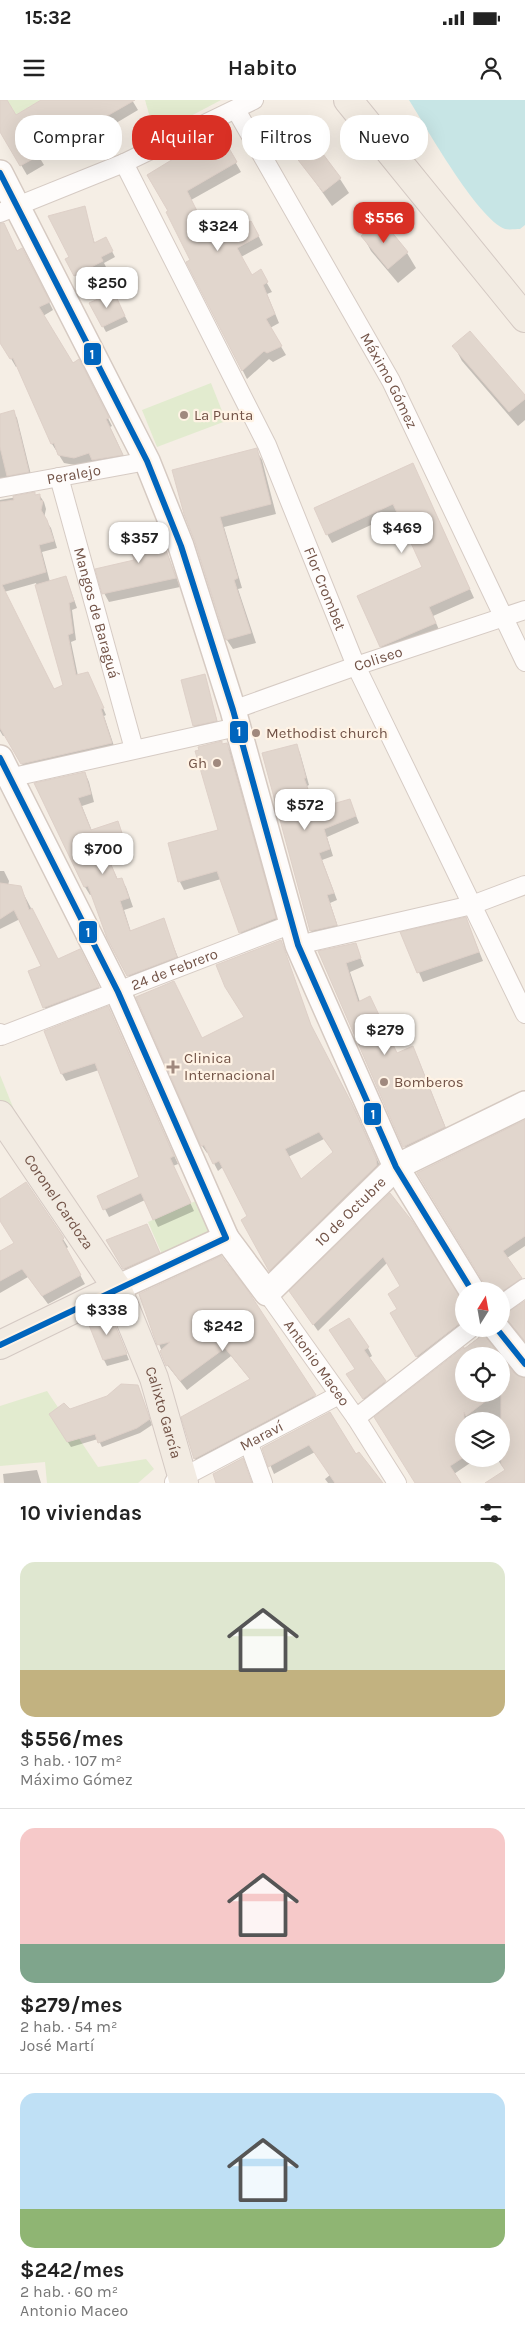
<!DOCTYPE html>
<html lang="es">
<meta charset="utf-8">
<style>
body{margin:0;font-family:Karla,sans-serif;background:#f6f6f6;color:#222;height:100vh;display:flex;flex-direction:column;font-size:19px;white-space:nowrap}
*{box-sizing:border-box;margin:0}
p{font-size:16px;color:#767676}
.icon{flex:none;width:28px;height:28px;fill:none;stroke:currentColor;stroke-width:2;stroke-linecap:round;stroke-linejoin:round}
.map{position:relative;height:1383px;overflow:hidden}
.panel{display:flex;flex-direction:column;background:#fff;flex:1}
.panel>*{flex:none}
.hud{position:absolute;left:15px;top:15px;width:495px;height:45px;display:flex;gap:10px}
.needle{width:32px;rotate:11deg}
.controls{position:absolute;left:455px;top:1182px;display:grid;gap:10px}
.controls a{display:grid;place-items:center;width:55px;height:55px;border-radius:50%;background:#fff;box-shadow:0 5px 20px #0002;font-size:25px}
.price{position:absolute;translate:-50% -42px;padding:0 11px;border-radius:10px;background:#fff;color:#222;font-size:16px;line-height:32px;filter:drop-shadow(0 1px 2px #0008)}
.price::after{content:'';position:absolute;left:50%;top:30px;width:15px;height:11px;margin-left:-8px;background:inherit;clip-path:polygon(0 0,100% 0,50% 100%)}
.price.active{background:#d93025;color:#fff}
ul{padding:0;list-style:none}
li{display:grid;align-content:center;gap:10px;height:265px;padding:0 20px}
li+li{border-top:1px solid #e0e0e0}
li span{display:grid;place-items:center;height:155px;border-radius:15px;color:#555}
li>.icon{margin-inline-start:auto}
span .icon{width:90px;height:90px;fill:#fffc;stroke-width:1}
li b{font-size:21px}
h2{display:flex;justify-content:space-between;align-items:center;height:60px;padding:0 20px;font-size:21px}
.tag{padding:0 18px;border-radius:20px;background:#fff;box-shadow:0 5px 20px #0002;font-size:18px;line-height:45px}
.tag.active{background:#d93025;color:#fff}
.status{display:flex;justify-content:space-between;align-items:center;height:35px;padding:0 25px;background:#fff;direction:ltr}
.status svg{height:14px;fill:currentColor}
header{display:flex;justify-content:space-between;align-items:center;height:65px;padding:0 20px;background:#fff;font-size:22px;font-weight:600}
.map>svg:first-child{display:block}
.green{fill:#e2ebcf}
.water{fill:#c7e5e5}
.shadow{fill:#0003;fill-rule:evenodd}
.building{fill:#e1d6cd;stroke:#ded0c8;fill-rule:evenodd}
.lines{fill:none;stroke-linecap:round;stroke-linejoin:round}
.street-casing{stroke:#d6cbc4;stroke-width:20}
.secondary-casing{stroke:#d6cac2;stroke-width:28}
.primary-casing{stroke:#d4c9c3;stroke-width:30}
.street{stroke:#fefcfb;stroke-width:18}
.secondary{stroke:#fefcfb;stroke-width:25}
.primary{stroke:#f2ebe2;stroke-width:28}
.bus-1-casing{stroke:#fff3e5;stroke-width:10}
.bus-1{stroke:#0065bd;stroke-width:6}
.poi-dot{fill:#a0897e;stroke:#fff3e5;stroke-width:2}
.labels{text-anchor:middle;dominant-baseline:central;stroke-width:4.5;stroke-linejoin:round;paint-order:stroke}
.street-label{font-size:15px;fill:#725347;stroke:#fff3e5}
.poi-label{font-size:15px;fill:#725347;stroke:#fff3e5;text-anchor:start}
.line-badge{stroke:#fff3e5;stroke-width:2}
.badge-label{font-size:14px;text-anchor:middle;font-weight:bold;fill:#fff}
</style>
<div class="status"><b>15:32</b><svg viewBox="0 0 49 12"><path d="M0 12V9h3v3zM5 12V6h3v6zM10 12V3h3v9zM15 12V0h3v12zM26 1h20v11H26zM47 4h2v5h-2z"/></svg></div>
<header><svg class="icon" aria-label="menu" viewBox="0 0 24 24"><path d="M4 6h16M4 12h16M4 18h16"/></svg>Habito<svg class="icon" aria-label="person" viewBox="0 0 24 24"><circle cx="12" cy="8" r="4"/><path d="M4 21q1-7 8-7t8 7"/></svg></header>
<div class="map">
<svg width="525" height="1383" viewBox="0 0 525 1383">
<rect width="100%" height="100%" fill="#f5eee5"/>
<g class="green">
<path d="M 7,0 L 41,0 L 16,15 Z"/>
<path d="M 145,0 L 221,0 L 155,35 Z"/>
<path d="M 211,283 L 226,321 L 157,347 L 142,310 Z"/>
<path d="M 0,975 L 25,1037 L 0,1000 Z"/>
<path d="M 198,1100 L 212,1131 L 164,1159 L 148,1122 Z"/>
<path d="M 47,1291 L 98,1367 L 146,1359 L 154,1369 L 138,1383 L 47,1383 L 45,1362 L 0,1366 L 0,1306 Z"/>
</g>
<path class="water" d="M 409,0 L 525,0 L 525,125 L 520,129 C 516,129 509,130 505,129 C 477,118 426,27 409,0 Z"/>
<g class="shadow">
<path d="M 0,0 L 6,0 L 15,16 L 43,0 L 132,0 L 138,10 L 106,29 L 104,25 L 41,60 L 44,65 L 27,75 L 0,29 Z"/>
<path d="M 218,32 L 241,72 L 191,100 L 205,128 L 229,134 L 256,131 L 263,145 L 241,157 L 251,176 L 260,171 L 272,192 L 267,194 L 279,223 L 270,228 L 286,255 L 273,262 L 269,259 L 247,279 L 188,162 L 191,160 L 168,113 Z"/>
<path d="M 297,56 L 340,79 L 349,93 L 332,106 Z"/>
<path d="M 84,107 L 95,144 L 105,138 L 115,157 L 104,163 L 106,167 L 79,181 L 66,159 L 70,157 Z"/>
<path d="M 381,121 L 407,153 L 416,168 L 398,183 L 371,151 L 363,136 Z"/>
<path d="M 0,128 L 17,152 L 27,158 L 53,210 L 43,216 L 72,265 L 83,269 L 112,326 L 110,327 L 127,363 L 98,368 L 94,361 L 80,366 L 64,363 L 52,344 L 18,266 L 16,267 L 0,240 Z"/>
<path d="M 116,199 L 128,222 L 106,232 L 91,203 Z"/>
<path d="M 454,246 L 525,297 L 525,320 L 518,326 L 462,261 Z"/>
<path d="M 13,311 L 17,318 L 32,379 L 0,386 L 0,315 Z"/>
<path d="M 256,350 L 262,360 L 276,414 L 224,427 L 242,488 L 238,489 L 256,543 L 233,549 L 227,540 L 196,441 Z"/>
<path d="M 417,373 L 474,498 L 433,516 L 440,532 L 386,555 L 381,546 L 424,468 L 399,412 L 332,443 L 327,434 Z"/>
<path d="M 34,394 L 36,397 L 40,396 L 44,402 L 46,409 L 44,418 L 51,428 L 57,448 L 42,452 L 50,482 L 66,477 L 77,508 L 72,510 L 76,540 L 71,542 L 78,576 L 91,580 L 106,615 L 104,616 L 115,649 L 26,671 L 6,635 L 3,636 L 0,631 L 0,400 ZM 36,483 L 65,586 L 54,590 L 4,492 Z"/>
<path d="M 158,429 L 180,487 L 109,502 L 104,493 L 135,461 Z"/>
<path d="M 204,575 L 219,627 L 197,631 L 194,626 Z"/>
<path d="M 226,644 L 231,652 L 279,826 L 244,840 L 221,779 L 184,790 L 180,782 L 170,743 L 220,731 L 223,645 Z"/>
<path d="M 296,645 L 300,653 L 309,685 L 307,686 L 316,710 L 350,701 L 359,723 L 327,737 L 333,756 L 322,760 L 337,800 L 330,803 L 340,833 L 316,838 L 311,831 L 263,654 Z"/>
<path d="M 85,673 L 89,682 L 94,702 L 82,706 L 92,731 L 118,723 L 129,751 L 108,758 L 118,780 L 121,779 L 126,787 L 133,807 L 124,810 L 131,832 L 163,820 L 181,865 L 133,884 L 92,794 L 90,795 L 85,787 L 36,684 Z"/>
<path d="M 0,771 L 4,771 L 9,781 L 8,786 L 20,787 L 58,860 L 85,860 L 103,896 L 49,917 L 30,872 L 43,866 L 20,819 L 0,829 Z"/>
<path d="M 466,819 L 483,861 L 423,882 L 402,833 Z"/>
<path d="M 280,841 L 314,933 L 355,1010 L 380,1066 L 274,1177 L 243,1121 L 248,1116 L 223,1067 L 218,1071 L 208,1052 L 207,1053 L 202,1046 L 202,940 L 245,918 ZM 324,1039 L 334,1053 L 301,1081 L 288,1057 Z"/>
<path d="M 355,844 L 364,866 L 350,872 L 360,902 L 397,954 L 417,956 L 449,1036 L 409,1055 L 320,852 Z"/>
<path d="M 108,908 L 178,1064 L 173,1066 L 194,1111 L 158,1127 L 145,1100 L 109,1117 L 99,1097 L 140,1078 L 99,970 L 66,981 L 62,974 Z"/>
<path d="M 525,1021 L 525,1146 L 507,1158 L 525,1186 L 501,1203 L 501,1191 L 488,1191 L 486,1184 Z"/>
<path d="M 390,1095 L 464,1204 L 464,1229 L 421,1263 L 392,1213 L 399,1210 L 402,1187 L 387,1163 L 318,1231 L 295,1198 Z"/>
<path d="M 0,1101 L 63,1139 L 68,1147 L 66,1149 L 85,1184 L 48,1204 L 28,1177 L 0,1193 L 0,1152 L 15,1143 L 0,1120 Z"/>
<path d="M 147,1126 L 164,1162 L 129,1177 L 108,1141 Z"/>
<path d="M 245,1189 L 320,1305 L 200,1368 L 195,1359 L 183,1317 L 251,1280 L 231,1256 L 187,1290 L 167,1265 L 140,1194 Z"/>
<path d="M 525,1202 L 525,1242 L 504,1216 Z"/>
<path d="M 112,1217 L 129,1260 L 107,1266 L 104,1260 Z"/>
<path d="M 480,1232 L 499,1256 L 464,1256 L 464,1294 L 501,1294 L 525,1289 L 525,1383 L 487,1383 L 506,1371 L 497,1359 L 501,1359 L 501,1321 L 464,1321 L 464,1359 L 476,1359 L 454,1374 L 460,1383 L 418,1383 L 376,1318 L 478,1238 Z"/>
<path d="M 335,1239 L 368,1248 L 372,1256 L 369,1258 L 390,1290 L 369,1306 L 353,1283 L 356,1269 Z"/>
<path d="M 138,1286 L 152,1325 L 140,1333 L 102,1347 L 98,1339 L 71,1347 L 53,1319 Z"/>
<path d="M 330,1314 L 356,1355 L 382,1383 L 328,1383 L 325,1379 L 330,1375 L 315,1352 L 274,1374 L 263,1348 Z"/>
<path d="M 37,1370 L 41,1383 L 4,1383 L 3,1374 Z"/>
</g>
<g class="building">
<path d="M 0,0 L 7,0 L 16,15 L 41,0 L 135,0 L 100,20 L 98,17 L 37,50 L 40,55 L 20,66 L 0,32 Z"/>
<path d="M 219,31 L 237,62 L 187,91 L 205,127 L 221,118 L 229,133 L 251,121 L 259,136 L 237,148 L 252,175 L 261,169 L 268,182 L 263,185 L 275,214 L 266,219 L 282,246 L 267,253 L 264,251 L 242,271 L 186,162 L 190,160 L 166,112 L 168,111 L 147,75 Z"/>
<path d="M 314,42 L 341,78 L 323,92 L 295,56 Z"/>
<path d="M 85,106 L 94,143 L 106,137 L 113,151 L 101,157 L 103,161 L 74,176 L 65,159 L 69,157 L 48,116 Z"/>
<path d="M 381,119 L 408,152 L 388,169 L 361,136 Z"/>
<path d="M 0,123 L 4,123 L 17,151 L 22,148 L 50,202 L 39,207 L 73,263 L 79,259 L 109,318 L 106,319 L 123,355 L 92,360 L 89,353 L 74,358 L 58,355 L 54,343 L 51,344 L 13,258 L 10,259 L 0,243 Z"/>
<path d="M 114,192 L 125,216 L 102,227 L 89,203 Z"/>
<path d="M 470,231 L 525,295 L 525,299 L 509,312 L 452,246 Z"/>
<path d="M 14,310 L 29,372 L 7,376 L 0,347 L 0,314 Z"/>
<path d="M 257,348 L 271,404 L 220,417 L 238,478 L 234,480 L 251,533 L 226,540 L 195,442 L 184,414 L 172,370 Z"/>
<path d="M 413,363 L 470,489 L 429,507 L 436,523 L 380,547 L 357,496 L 422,467 L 393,404 L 326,435 L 314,408 Z"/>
<path d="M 35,392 L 35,395 L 40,394 L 40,400 L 43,401 L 41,410 L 47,420 L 54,441 L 39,445 L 46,472 L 2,485 L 54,589 L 63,585 L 35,485 L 66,476 L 74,501 L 69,503 L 73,533 L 68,535 L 76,575 L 88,572 L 104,608 L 101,609 L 112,643 L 21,664 L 0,628 L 0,402 L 14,400 L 13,396 Z"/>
<path d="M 158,427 L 176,478 L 102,494 L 95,469 L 134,460 L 126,435 Z"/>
<path d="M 205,574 L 217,621 L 193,626 L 181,580 Z"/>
<path d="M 222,641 L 222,644 L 227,643 L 276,818 L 239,833 L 217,771 L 178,782 L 168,743 L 218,730 L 195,651 L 199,650 L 198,647 Z"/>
<path d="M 297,644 L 306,678 L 304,678 L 315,709 L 350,699 L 356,716 L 324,729 L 330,749 L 319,753 L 334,793 L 327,795 L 337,825 L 310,831 L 262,653 Z"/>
<path d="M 85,672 L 91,694 L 78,698 L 91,730 L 118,721 L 125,742 L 105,750 L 117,779 L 122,778 L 129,798 L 120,801 L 130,831 L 164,818 L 177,857 L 127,876 L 107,838 L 88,786 L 84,787 L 34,683 Z"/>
<path d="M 0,783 L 21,786 L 29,810 L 32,808 L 58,859 L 80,849 L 99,887 L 43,908 L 28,871 L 41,866 L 14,810 L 0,819 Z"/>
<path d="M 466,817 L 479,852 L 417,873 L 400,832 Z"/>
<path d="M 281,840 L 311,925 L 351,1002 L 376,1058 L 377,1065 L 269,1171 L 241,1120 L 247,1116 L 219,1061 L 213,1064 L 204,1045 L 201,1046 L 136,897 L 174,881 L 202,938 L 244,917 L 225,887 L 216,865 ZM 319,1032 L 333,1052 L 301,1079 L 285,1049 Z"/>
<path d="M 356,843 L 361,858 L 346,863 L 358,902 L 370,896 L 397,953 L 413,946 L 445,1027 L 403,1047 L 318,851 Z"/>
<path d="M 108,906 L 174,1056 L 170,1058 L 191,1103 L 153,1120 L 141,1093 L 103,1110 L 97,1096 L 139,1077 L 95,963 L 61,974 L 44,931 Z"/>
<path d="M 525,1020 L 525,1136 L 503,1151 L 522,1178 L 501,1192 L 486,1191 L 484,1183 L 417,1073 Z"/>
<path d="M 26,1082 L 64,1138 L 62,1140 L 81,1175 L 42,1196 L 22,1169 L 0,1181 L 0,1151 L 14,1143 L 0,1121 L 0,1099 Z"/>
<path d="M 390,1093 L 412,1121 L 464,1202 L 464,1220 L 416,1257 L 390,1213 L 397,1209 L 388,1194 L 400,1186 L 383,1157 L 313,1225 L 289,1191 Z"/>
<path d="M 147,1124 L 160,1153 L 123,1169 L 106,1140 Z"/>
<path d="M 221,1156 L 246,1188 L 316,1295 L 194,1359 L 181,1317 L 250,1279 L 225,1248 L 180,1281 L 168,1265 L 166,1266 L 160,1251 L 170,1242 L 157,1245 L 139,1194 Z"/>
<path d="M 525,1201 L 525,1241 L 503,1215 Z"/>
<path d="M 109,1210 L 127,1254 L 103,1260 L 87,1220 Z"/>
<path d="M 349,1218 L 369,1247 L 364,1250 L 386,1281 L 363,1299 L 346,1274 L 355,1269 L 329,1230 Z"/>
<path d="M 484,1234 L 500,1256 L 464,1256 L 464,1294 L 495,1294 L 466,1316 L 464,1312 L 464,1357 L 450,1366 L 461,1383 L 415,1383 L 374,1317 L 464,1247 L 464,1249 Z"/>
<path d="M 501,1257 L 514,1273 L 525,1278 L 525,1383 L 485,1383 L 505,1370 L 501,1364 Z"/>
<path d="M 121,1284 L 138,1285 L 150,1319 L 137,1328 L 98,1343 L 95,1334 L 67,1342 L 49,1314 L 64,1303 L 70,1309 L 107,1296 Z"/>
<path d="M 330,1312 L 356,1354 L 359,1352 L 383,1383 L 335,1383 L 309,1345 L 268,1367 L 262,1348 Z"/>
<path d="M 243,1358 L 252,1383 L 216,1383 L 213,1374 Z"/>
</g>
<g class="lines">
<g class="street-casing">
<g id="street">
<path id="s1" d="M 236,10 L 391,281 L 525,562"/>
<path id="s2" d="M 124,63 L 267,345 L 356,566 L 525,914"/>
<path d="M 0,113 L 124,63 L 254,0"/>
<path id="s3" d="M 59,377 L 134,649"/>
<path id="s4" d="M 0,388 L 147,361"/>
<path id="s5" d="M 233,610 L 356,566 L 525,510"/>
<path d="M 9,678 L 237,627"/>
<path d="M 298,845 L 472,805 L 525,785"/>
<path id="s6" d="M 0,933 L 1,936 L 292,824"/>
<path id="s7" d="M 267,1193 L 356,1318 L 397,1383"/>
<path d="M 501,1205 L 525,1188"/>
<path d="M 356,1318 L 470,1229"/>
<path d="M 249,1344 L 263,1383"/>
<path id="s8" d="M 174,1382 L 339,1295"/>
</g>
</g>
<g class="secondary-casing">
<g id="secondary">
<path d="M 0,73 L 147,361 L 181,446 L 233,610 L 298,845 L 396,1067 L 472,1191"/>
<path id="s9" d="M 0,658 L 118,892 L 226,1138 L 267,1193 L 396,1067 L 525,1004"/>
<path d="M 117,1188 L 226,1138"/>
<path d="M 497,1229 L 525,1264"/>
</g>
</g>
<g class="primary-casing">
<g id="primary">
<path d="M 348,0 L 525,218"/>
<path id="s10" d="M 0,1015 L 117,1188 L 154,1278 L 184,1383"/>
<path d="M 0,1245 L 117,1188"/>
</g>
</g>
<use href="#street" class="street"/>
<use href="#secondary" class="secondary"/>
<use href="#primary" class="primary"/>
<g class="bus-1-casing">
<g id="bus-1">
<path d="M 0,73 L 147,361 L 181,446 L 233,610 L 298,845 L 396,1067 L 472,1191"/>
<path d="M 0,658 L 118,892 L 226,1138 L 0,1245"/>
<path d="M 497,1229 L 525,1264"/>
</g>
</g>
<use href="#bus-1" class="bus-1"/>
</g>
<g class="poi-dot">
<circle cx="184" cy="315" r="5"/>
<circle cx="256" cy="633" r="5"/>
<circle cx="217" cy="663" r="5"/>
<path d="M170.5 959.5h5v5h5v5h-5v5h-5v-5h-5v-5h5z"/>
<circle cx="384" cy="982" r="5"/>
</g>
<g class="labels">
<g class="street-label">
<text stroke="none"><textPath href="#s1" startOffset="311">Máximo Gómez</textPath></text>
<text stroke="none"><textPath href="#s4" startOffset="75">Peralejo</textPath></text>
<text stroke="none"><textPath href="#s2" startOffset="471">Flor Crombet</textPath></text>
<text stroke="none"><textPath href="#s3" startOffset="141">Mangos de Baraguá</textPath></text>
<text stroke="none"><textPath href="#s5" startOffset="154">Coliseo</textPath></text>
<text stroke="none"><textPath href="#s6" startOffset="189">24 de Febrero</textPath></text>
<text stroke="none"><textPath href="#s10" startOffset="105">Coronel Cardoza</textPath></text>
<text stroke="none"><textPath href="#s9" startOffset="716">10 de Octubre</textPath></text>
<text stroke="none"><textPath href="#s7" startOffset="86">Antonio Maceo</textPath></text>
<text stroke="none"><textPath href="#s10" startOffset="342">Calixto García</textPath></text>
<text stroke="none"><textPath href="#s8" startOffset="99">Maraví</textPath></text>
</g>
<g class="poi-label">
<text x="194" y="315">La Punta</text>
<text x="266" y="633">Methodist church</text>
<text x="207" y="663" text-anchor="end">Gh</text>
<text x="184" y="958">Clinica<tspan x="184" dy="17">Internacional</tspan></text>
<text x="394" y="982">Bomberos</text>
</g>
</g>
<g class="line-badge">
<rect x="83" y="242" width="19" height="24" rx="5" fill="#0065bd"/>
<rect x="229" y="620" width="20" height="24" rx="5" fill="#0065bd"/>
<rect x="78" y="820" width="20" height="24" rx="5" fill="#0065bd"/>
<rect x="363" y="1002" width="19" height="24" rx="5" fill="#0065bd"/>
</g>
<g class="badge-label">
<text x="92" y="259">1</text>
<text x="239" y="636">1</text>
<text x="88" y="837">1</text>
<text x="373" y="1019">1</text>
</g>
</svg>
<div class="controls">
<a><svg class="needle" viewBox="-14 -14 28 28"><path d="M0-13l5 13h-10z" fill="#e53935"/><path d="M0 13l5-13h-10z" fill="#767676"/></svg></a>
<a><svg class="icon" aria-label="locate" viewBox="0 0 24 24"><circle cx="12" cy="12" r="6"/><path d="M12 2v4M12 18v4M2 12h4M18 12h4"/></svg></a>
<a><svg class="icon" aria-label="layers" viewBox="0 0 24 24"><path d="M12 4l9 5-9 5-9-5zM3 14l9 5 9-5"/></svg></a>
</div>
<b class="price active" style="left:384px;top:144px">$556</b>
<b class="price" style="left:218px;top:152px">$324</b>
<b class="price" style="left:107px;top:209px">$250</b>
<b class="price" style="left:402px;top:454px">$469</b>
<b class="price" style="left:139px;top:464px">$357</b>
<b class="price" style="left:305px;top:731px">$572</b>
<b class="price" style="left:103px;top:775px">$700</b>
<b class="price" style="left:385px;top:956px">$279</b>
<b class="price" style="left:107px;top:1236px">$338</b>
<b class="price" style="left:223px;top:1252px">$242</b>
<div class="hud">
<a class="tag">Comprar</a>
<a class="tag active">Alquilar</a>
<a class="tag">Filtros</a>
<a class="tag">Nuevo</a>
</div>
</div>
<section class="panel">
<h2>10 viviendas<svg class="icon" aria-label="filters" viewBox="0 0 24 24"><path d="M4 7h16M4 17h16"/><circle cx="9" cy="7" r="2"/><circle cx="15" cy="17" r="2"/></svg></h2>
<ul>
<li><span style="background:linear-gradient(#dfe7d0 70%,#c2b280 0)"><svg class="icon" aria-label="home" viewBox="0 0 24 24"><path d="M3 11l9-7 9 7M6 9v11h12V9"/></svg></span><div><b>$556/mes</b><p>3 hab. · 107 m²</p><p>Máximo Gómez</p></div></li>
<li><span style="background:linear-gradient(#f6c9c9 75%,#7fa58c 0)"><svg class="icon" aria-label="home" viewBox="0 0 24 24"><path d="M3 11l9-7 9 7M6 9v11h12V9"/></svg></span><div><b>$279/mes</b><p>2 hab. · 54 m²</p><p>José Martí</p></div></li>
<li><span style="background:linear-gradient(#bfe0f5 75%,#8fb573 0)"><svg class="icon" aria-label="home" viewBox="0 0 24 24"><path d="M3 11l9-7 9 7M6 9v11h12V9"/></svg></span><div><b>$242/mes</b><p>2 hab. · 60 m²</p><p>Antonio Maceo</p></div></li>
</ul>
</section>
